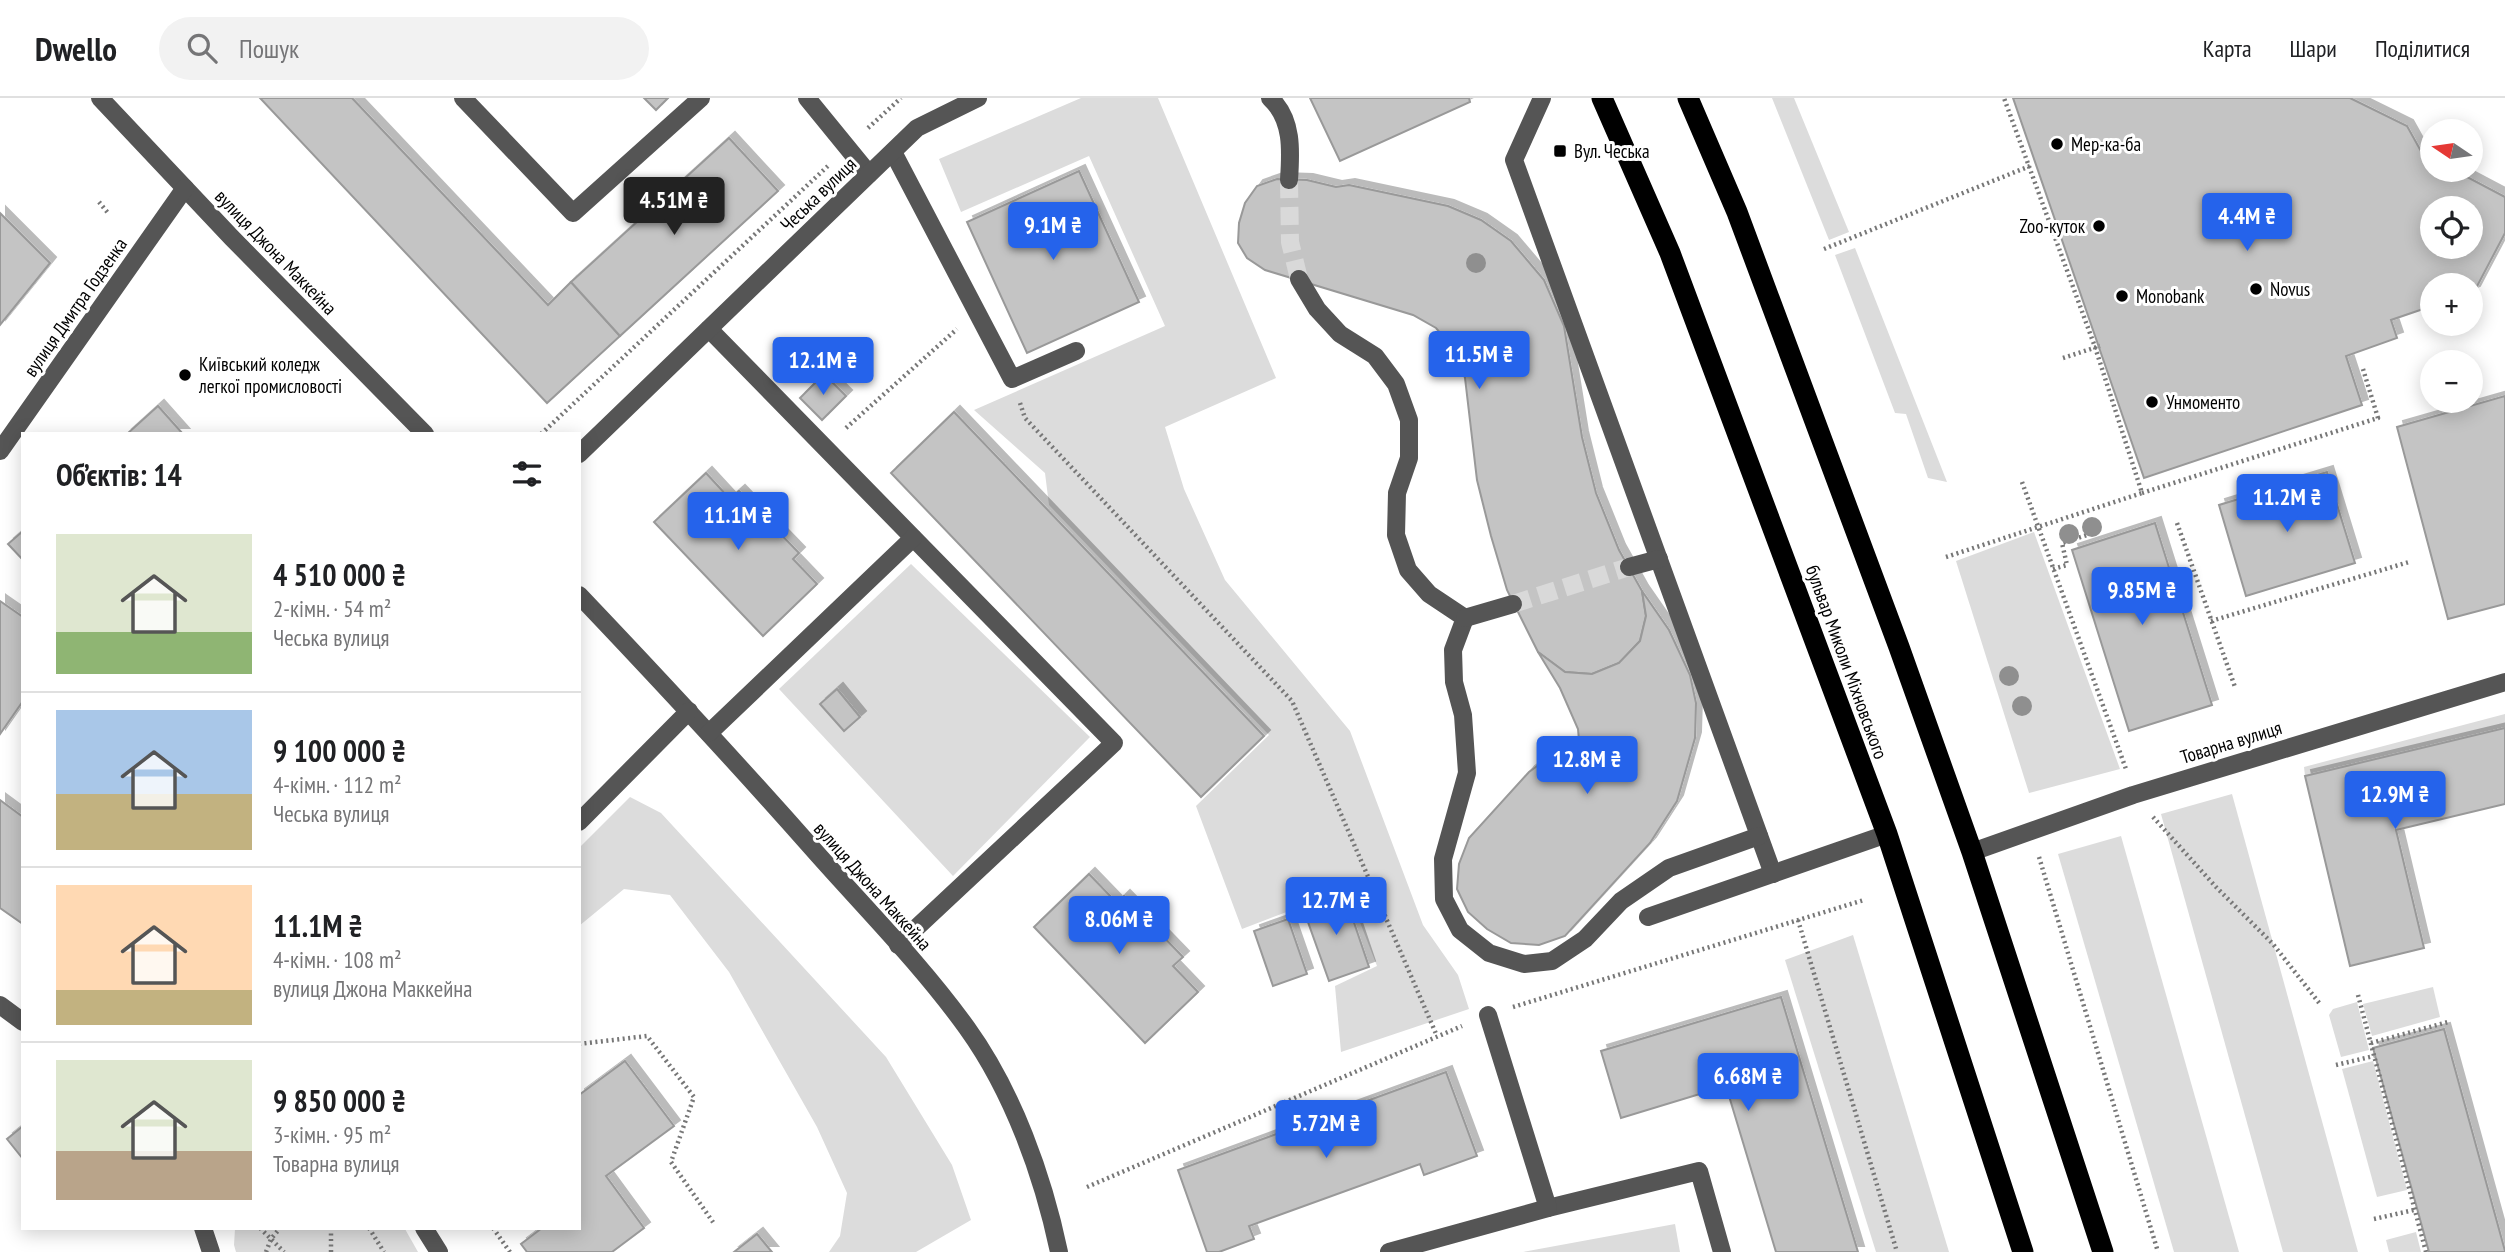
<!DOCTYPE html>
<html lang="uk">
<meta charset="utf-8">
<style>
body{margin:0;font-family:"PT Sans Narrow",sans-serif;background:#f2f2f2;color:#202124;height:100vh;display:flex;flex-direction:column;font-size:26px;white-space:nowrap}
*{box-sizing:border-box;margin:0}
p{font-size:23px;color:#757577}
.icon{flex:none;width:38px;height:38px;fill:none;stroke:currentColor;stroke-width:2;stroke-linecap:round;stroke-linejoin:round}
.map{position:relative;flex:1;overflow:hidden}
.drawer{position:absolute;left:21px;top:334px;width:560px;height:798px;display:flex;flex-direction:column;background:#fff;border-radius:0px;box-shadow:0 4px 18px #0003}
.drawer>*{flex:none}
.needle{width:46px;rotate:283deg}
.controls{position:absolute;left:2420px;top:21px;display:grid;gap:14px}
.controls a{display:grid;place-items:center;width:63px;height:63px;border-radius:50%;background:#fff;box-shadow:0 4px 18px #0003;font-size:35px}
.price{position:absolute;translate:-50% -60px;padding:0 16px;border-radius:7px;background:#2563eb;color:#fff;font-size:23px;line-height:46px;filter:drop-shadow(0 2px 4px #0008)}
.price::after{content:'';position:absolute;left:50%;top:42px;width:21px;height:16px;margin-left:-10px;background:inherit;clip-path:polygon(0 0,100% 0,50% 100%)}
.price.active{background:#222;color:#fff}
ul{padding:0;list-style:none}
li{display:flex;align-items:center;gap:21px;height:175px;padding:0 35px}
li+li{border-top:2px solid #e0e0e0}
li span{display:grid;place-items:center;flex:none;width:196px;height:140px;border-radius:0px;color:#555}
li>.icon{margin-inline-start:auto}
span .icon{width:84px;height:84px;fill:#fffc;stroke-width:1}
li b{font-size:30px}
h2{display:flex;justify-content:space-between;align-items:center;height:84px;padding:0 35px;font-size:30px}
header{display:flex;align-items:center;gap:42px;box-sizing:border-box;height:98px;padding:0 35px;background:#fff;border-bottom:2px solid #e0e0e0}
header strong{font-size:33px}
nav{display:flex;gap:38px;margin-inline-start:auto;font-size:24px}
.search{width:490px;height:63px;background:#f2f2f2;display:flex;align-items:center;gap:18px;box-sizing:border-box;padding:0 24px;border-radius:38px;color:#757577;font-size:26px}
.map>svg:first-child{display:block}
.green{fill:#dcdcdc}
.building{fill:#c4c4c4;stroke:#999;stroke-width:2;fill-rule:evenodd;filter:url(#shadow)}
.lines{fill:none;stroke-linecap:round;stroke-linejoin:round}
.minor-tunnel{stroke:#d9d9d9;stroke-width:18;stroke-dasharray:18 9;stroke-linecap:butt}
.path{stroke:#777;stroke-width:4.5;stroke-dasharray:2 3.5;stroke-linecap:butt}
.minor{stroke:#555;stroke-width:18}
.highway{stroke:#000;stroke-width:21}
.tree{fill:#8f8f8f}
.poi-dot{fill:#000;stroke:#fff;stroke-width:2.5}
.labels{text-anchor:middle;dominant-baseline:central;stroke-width:6;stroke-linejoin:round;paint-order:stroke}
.poi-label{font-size:19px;fill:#000;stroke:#fff;text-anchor:start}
.street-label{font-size:19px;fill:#000;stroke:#fff}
</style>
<header>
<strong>Dwello</strong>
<div class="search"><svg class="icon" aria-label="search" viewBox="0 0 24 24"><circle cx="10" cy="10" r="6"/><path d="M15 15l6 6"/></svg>Пошук</div>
<nav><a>Карта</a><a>Шари</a><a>Поділитися</a></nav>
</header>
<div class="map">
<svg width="2505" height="1154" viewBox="0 0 2505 1154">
<defs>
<filter id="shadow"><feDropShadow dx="6" dy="-6" stdDeviation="0" flood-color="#0004"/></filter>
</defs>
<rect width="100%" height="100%" fill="#fff"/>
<g class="green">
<path d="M 1081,0 L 1158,0 L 1276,280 L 1165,329 L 1184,391 L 1225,482 L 1350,633 L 1423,827 L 1458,877 L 1469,911 L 1341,954 L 1335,888 L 1377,868 L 1347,791 L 1242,831 L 1196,708 L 1269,637 L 1049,407 L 1045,375 L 974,312 L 1165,228 L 1089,58 L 961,114 L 939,61 Z"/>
<path d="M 1772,0 L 1794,0 L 1849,134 L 1829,142 Z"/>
<path d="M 1855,150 L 1947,384 L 1928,380 L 1906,316 L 1895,315 L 1835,157 Z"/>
<path d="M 2034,434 L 2120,671 L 2029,695 L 1956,463 Z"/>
<path d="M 911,466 L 1090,639 L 953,778 L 779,591 Z"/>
<path d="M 2505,616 L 2505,630 L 2305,678 L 2304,669 Z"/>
<path d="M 2232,696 L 2358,1154 L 2283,1154 L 2161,716 Z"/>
<path d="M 630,699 L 661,715 L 886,959 L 952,1067 L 971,1122 L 916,1154 L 829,1154 L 840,1138 L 847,1095 L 817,1029 L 729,874 L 670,797 L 624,791 L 579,828 L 579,750 Z"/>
<path d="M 2121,738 L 2239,1154 L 2174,1154 L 2058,756 Z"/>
<path d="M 1853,837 L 1949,1154 L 1876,1154 L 1785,862 Z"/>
<path d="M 2433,889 L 2440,919 L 2372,938 L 2363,906 Z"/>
<path d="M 2357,904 L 2369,952 L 2341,959 L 2329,917 L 2333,911 Z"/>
<path d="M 2373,963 L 2407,1092 L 2377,1099 L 2342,971 Z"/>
<path d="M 1675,1126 L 1680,1154 L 1523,1154 Z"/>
<path d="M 405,1131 L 418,1154 L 236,1154 L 234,1147 L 235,1131 Z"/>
<path d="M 2416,1134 L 2421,1154 L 2389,1154 L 2386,1142 Z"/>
</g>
<g class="building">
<path d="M 260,0 L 352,0 L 548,207 L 571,184 L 620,238 L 547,305 Z"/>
<path d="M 644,0 L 668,0 L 656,12 Z"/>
<path d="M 1310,0 L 1469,0 L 1470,4 L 1340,63 Z"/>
<path d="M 2013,0 L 2350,0 L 2407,28 L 2422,55 L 2432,61 L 2432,72 L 2454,72 L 2505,99 L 2505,135 L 2474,194 L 2471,195 L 2471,187 L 2432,187 L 2432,208 L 2391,222 L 2397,240 L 2346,258 L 2362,307 L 2144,380 ZM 2432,110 L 2471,110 L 2471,149 L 2432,149 Z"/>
<path d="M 729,40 L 778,93 L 620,238 L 571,184 Z"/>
<path d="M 1079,73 L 1139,204 L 1027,255 L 967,124 Z"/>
<path d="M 1277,81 L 1307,82 L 1336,89 L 1349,87 L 1448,108 L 1481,122 L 1511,143 L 1544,182 L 1564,228 L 1582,339 L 1596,395 L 1619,452 L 1642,493 L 1646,518 L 1640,543 L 1619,565 L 1592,576 L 1565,574 L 1538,554 L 1507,492 L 1491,438 L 1477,382 L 1465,280 L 1454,251 L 1436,230 L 1413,217 L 1265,172 L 1247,160 L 1238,145 L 1239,125 L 1245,105 L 1257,88 Z"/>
<path d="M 0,115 L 50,165 L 0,227 Z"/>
<path d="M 824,276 L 846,298 L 822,322 L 800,300 Z"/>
<path d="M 2505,298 L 2505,506 L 2448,521 L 2397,329 Z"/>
<path d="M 158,308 L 183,336 L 127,336 Z"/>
<path d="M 954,314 L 1264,638 L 1201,699 L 891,375 Z"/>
<path d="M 2327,374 L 2355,465 L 2246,498 L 2219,407 Z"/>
<path d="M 706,375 L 730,401 L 739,393 L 799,455 L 793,461 L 817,486 L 763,538 L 654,424 Z"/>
<path d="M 2155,425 L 2212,607 L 2129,633 L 2072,452 Z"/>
<path d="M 23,433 L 23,462 L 8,446 Z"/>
<path d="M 1642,493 L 1669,532 L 1690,577 L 1696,605 L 1695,640 L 1677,703 L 1650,745 L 1565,838 L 1539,847 L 1511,845 L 1487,831 L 1468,814 L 1457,791 L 1459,766 L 1469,740 L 1529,674 L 1548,660 L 1580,654 L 1578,631 L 1560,590 L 1538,554 L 1565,574 L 1592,576 L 1619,565 L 1640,543 L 1646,518 Z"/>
<path d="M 0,503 L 23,519 L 23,603 L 0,636 Z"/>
<path d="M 837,591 L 860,619 L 844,633 L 820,606 Z"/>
<path d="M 2505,630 L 2505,706 L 2396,732 L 2424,850 L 2350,868 L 2305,678 Z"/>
<path d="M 0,702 L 23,719 L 23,826 L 0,810 Z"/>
<path d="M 1089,776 L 1117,805 L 1124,798 L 1183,859 L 1173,868 L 1198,894 L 1145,945 L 1034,829 Z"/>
<path d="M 1344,795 L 1369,869 L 1329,883 L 1303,810 Z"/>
<path d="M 1288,821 L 1307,876 L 1273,888 L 1254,833 Z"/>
<path d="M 1781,899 L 1858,1154 L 1776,1154 L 1726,988 L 1621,1020 L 1601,953 Z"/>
<path d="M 2444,931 L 2505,1153 L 2505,1154 L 2429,1154 L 2373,950 Z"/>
<path d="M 625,963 L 674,1028 L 606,1078 L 644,1130 L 612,1154 L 527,1154 L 521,1146 L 542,1130 L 579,1130 L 579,997 Z"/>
<path d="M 1446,974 L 1477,1058 L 1424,1077 L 1420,1066 L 1249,1128 L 1254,1141 L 1219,1154 L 1207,1154 L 1178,1072 Z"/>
<path d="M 23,1028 L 23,1061 L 7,1041 Z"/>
<path d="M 757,1136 L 772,1154 L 734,1154 Z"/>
</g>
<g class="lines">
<g class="minor-tunnel">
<path d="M 1289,82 L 1290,144 L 1299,181"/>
<path d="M 1513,506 L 1629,469"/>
</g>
<g class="path">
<path d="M 868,30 L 901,0"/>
<path d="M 99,104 L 108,115"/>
<path d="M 1824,151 L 2030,68"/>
<path d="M 2063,260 L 2100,248"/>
<path d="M 1020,305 L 1025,320 L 1292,603 L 1437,938"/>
<path d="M 846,330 L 957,231"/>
<path d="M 541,336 L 829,67"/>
<path d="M 2022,384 L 2126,671"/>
<path d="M 2142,395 L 2378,320 L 2363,271"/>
<path d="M 2177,425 L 2235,589"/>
<path d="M 1946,459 L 2142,395 L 2095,249 L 2004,0"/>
<path d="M 2053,471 L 2067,467 L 2062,445 L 2087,437"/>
<path d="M 2211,523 L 2409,464"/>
<path d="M 2153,719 L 2216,789 L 2273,846 L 2320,906"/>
<path d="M 2039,759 L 2158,1154"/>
<path d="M 1798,822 L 1897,1154"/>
<path d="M 2358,897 L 2426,1154"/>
<path d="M 1513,909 L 1864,802"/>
<path d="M 2371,945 L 2448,924"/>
<path d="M 579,946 L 647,938 L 694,999 L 671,1064 L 715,1127"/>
<path d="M 2336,967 L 2374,958"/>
<path d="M 1087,1089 L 1462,928"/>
<path d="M 2374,1121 L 2414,1112"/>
<path d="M 260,1130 L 284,1154"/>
<path d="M 369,1130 L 384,1154"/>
<path d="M 493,1130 L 510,1154"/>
<path d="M 266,1154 L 271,1141 L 280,1130"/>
<path d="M 331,1154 L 331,1130"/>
</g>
<g class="minor">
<path d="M 100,0 L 232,140 L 425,336"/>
<path d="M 463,0 L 573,115 L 701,0"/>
<path d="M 807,0 L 869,76"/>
<path d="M 1270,0 C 1293,21 1291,53 1289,82"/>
<path d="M 1542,0 L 1514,62 L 1773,776"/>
<path d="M 893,54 L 1012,281 L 1076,253"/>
<path d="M 1299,181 L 1317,211 L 1340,236 L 1375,258 L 1396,286 L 1409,322 L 1409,360 L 1397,395 L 1396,437 L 1408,472 L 1429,496 L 1465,520 L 1453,552 L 1454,584 L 1463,617 L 1467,675 L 1443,761 L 1444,801 L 1460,832 L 1489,855 L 1524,866 L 1552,863 L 1585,841 L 1621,803 L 1669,770 L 1759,738"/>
<path d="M 709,231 L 1114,645 L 898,847"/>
<path d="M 0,353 L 185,90"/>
<path d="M 579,356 L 917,30 L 978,0"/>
<path d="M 1629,469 L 1659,461"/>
<path d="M 579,497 C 658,580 736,664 812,750 C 864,809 921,866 967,930 C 1013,994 1043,1078 1059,1154"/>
<path d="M 1465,520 L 1513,506"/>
<path d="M 709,635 L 913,440"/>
<path d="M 579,724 L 689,613"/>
<path d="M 1972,754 L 2133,697 L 2505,584"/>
<path d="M 1648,819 L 1887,736"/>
<path d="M 0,907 L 23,924"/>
<path d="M 1548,1110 L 1699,1073 L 1722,1154"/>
<path d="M 203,1130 L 211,1154"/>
<path d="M 424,1130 L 439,1154"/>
<path d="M 1389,1154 L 1548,1110 L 1488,917"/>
</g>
<g class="highway">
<path d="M 1602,0 L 1670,155 L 1887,736 L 2023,1154"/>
<path d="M 1688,0 L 1737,114 L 1899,549 L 1972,754 L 2103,1154"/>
</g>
</g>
<g class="tree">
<circle cx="1476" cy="165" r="10"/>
<circle cx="2092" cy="429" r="10"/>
<circle cx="2069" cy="436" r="10"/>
<circle cx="2009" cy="578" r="10"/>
<circle cx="2022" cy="608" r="10"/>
</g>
<g class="poi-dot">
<circle cx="2057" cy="46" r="7"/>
<rect x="1553" y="46" width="14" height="14" rx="3.5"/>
<circle cx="2099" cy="128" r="7"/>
<circle cx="2256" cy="191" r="7"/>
<circle cx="2122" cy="198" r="7"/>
<circle cx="185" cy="277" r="7"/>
<circle cx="2152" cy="304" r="7"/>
</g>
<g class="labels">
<g class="poi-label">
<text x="2071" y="46">Мер-ка-ба</text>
<text x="1574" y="53">Вул. Чеська</text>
<text x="2085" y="128" text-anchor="end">Zoo-куток</text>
<text x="2270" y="191">Novus</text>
<text x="2136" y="198">Monobank</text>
<text x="199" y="266">Київський коледж<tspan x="199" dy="22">легкої промисловості</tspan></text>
<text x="2166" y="304">Унмоменто</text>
</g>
<g class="street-label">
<text transform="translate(818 96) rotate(-44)">Чеська вулиця</text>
<text transform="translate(276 154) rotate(46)">вулиця Джона Маккейна</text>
<text transform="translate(75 209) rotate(-55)">вулиця Дмитра Годзенка</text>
<text transform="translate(1847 564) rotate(70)">бульвар Миколи Міхновського</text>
<text transform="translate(2231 644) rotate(-17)">Товарна вулиця</text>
<text transform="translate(873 788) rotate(48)">вулиця Джона Маккейна</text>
</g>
</g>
</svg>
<div class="controls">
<a><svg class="needle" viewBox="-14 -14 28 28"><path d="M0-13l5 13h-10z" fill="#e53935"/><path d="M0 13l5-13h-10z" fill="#757577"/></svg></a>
<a><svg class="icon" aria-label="locate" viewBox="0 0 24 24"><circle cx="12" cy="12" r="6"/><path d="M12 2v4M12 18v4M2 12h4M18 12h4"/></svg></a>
<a>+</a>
<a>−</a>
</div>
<b class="price active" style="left:674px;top:139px">4.51M ₴</b>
<b class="price" style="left:2247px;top:155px">4.4M ₴</b>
<b class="price" style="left:1053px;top:164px">9.1M ₴</b>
<b class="price" style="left:1479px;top:293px">11.5M ₴</b>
<b class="price" style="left:823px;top:299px">12.1M ₴</b>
<b class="price" style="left:2287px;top:436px">11.2M ₴</b>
<b class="price" style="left:738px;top:454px">11.1M ₴</b>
<b class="price" style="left:2142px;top:529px">9.85M ₴</b>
<b class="price" style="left:1587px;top:698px">12.8M ₴</b>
<b class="price" style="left:2395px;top:733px">12.9M ₴</b>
<b class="price" style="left:1336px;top:839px">12.7M ₴</b>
<b class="price" style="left:1119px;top:858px">8.06M ₴</b>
<b class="price" style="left:1748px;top:1015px">6.68M ₴</b>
<b class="price" style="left:1326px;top:1062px">5.72M ₴</b>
<section class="drawer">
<h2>Об’єктів: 14<svg class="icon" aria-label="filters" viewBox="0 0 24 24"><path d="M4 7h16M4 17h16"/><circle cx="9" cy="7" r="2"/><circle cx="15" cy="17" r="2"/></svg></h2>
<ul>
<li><span style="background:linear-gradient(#dfe7d0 70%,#8fb573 0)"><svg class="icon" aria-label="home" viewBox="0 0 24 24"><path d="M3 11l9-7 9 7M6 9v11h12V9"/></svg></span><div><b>4 510 000 ₴</b><p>2-кімн. · 54 m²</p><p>Чеська вулиця</p></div></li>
<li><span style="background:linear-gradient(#a9c7e8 60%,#c2b280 0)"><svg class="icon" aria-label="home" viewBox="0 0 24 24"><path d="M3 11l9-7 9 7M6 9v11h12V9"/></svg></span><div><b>9 100 000 ₴</b><p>4-кімн. · 112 m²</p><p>Чеська вулиця</p></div></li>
<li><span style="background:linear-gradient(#ffd9b3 75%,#c2b280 0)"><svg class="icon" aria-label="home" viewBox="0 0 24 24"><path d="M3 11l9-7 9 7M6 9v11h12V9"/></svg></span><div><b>11.1M ₴</b><p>4-кімн. · 108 m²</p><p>вулиця Джона Маккейна</p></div></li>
<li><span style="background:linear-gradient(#dfe7d0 65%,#b9a48a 0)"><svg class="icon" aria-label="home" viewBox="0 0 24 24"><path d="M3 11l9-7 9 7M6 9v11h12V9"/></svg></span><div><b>9 850 000 ₴</b><p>3-кімн. · 95 m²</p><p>Товарна вулиця</p></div></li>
</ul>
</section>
</div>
